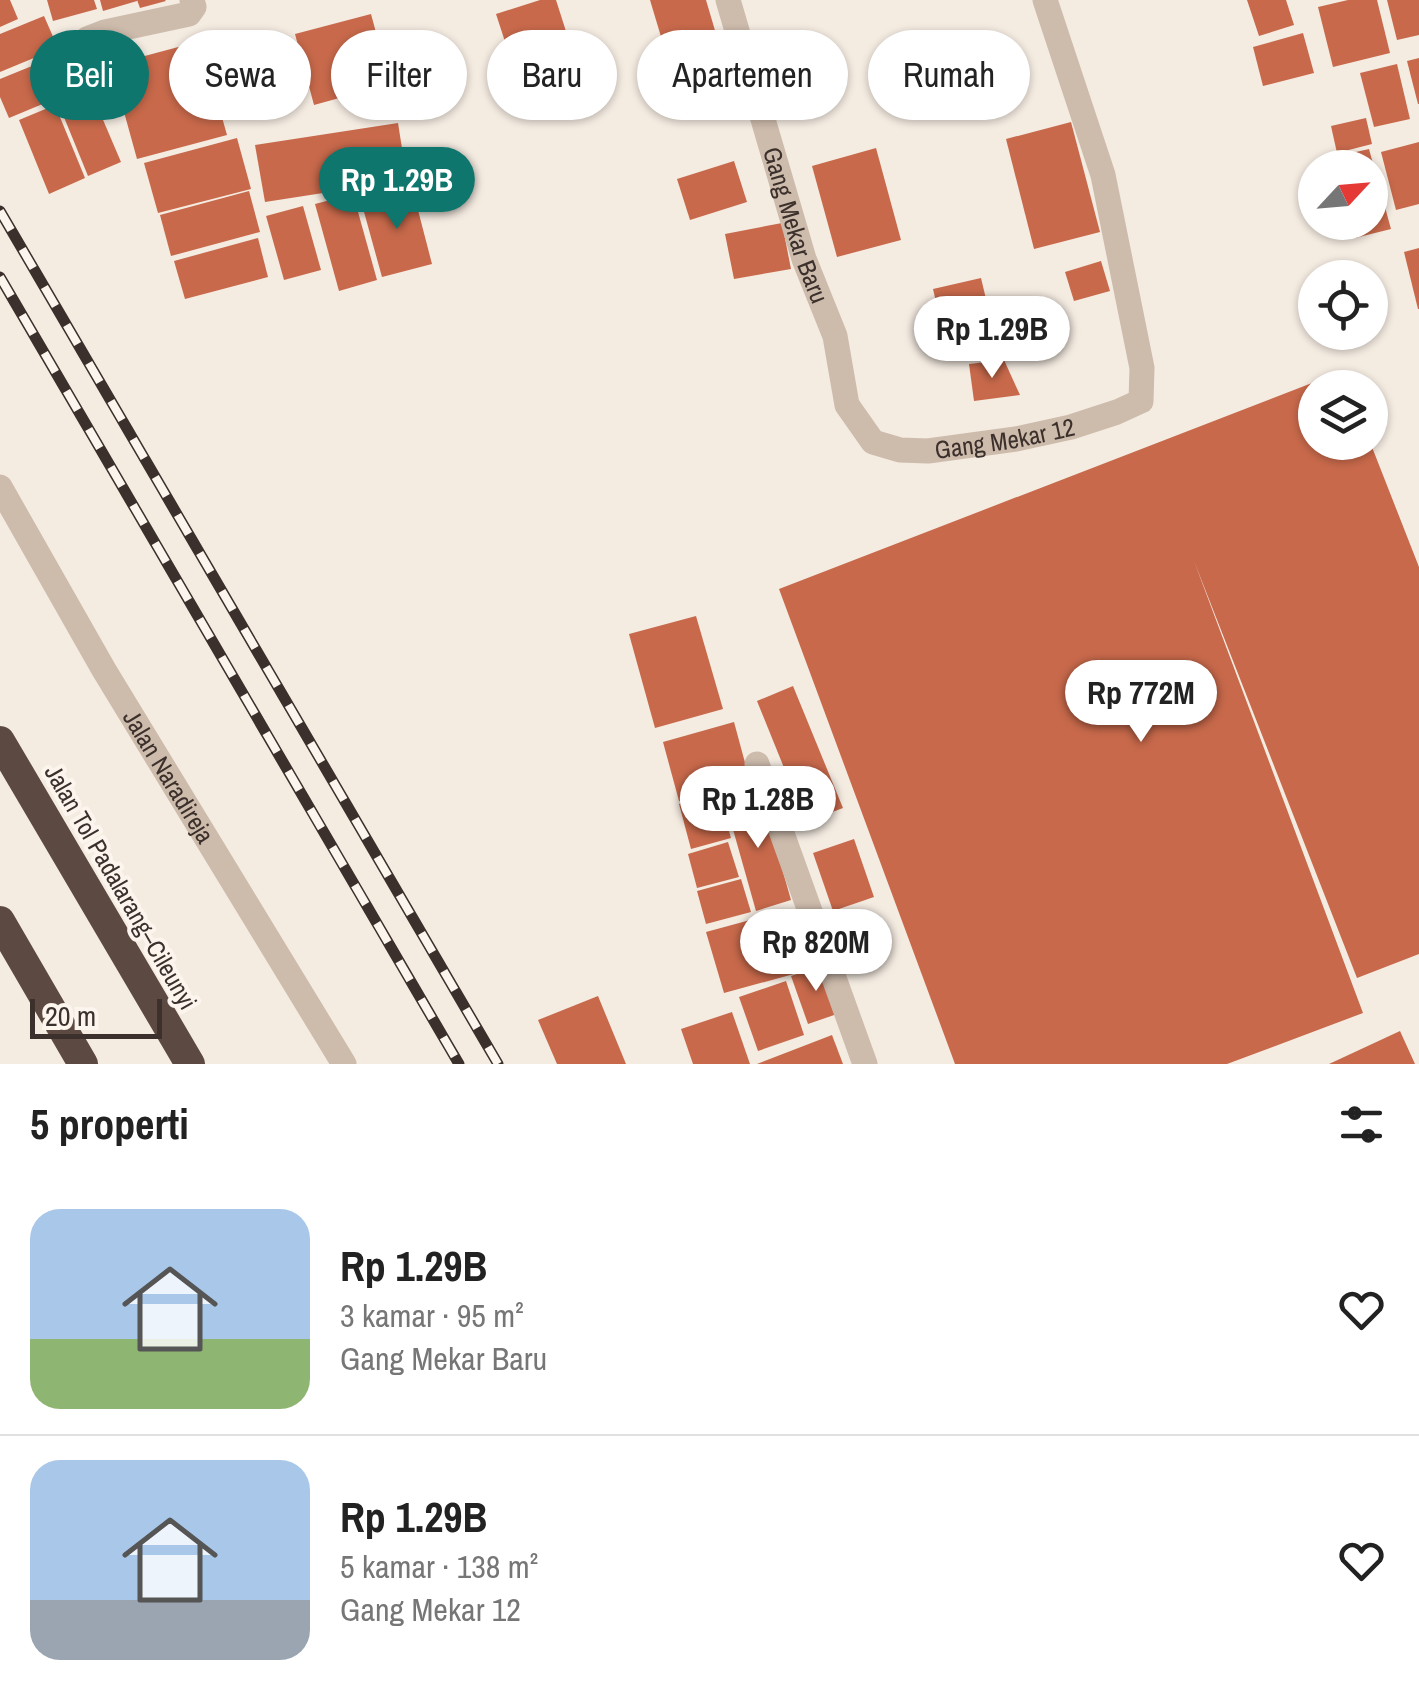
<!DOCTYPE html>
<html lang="id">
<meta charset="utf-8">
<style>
body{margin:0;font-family:"Archivo Narrow",sans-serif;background:#f6f6f6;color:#222;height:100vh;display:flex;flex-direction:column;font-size:38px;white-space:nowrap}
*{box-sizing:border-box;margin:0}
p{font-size:32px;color:#767676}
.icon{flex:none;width:55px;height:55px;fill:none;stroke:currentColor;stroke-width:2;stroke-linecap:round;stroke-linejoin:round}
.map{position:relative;height:1064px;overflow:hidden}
.sheet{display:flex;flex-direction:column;background:#fff;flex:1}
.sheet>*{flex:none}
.hud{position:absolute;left:30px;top:30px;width:1360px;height:90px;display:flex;gap:20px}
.needle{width:65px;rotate:64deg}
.tools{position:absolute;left:1298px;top:150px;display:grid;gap:20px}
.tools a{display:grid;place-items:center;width:90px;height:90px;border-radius:50%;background:#fff;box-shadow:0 2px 8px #0004;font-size:50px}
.scale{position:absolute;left:30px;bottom:25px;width:132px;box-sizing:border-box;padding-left:10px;border:5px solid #3b302b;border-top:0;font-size:28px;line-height:35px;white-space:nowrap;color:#3b302b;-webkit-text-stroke:8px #fbf5ee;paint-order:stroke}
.price{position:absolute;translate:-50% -85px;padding:0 22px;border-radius:35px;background:#fff;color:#222;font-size:32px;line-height:65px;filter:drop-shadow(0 2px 5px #0008)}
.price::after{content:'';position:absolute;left:50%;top:60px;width:30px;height:22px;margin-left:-15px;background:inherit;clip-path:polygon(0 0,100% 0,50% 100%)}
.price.active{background:#0f766e;color:#fff}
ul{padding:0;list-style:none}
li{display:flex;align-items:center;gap:30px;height:250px;padding:0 30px}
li+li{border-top:2px solid #e0e0e0}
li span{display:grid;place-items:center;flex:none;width:280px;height:200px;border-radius:30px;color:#555}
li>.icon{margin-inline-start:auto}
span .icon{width:120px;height:120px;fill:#fffc;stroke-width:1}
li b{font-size:42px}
h2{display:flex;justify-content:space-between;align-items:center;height:120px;padding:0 30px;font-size:42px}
.chip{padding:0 35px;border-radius:45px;background:#fff;box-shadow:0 2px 8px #0004;font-size:35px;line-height:90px}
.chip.active{background:#0f766e;color:#fff}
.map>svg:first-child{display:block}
.building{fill:#c8694b}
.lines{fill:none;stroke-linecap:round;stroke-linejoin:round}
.minor{stroke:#cdbbac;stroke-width:25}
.motorway{stroke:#5c4a42;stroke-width:30}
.rail-casing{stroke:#3b302b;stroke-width:11}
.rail{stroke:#fbf5ee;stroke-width:8;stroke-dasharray:22;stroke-linecap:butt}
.labels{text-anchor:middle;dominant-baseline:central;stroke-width:8;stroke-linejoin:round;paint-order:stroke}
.street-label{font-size:25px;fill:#3b302b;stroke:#fbf5ee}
</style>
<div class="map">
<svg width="1419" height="1064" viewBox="0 0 1419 1064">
<rect width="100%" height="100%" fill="#f4ebe1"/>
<g class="building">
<path d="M 0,0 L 10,0 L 18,19 L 0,27 Z"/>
<path d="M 47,0 L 94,0 L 97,9 L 53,21 Z"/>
<path d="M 100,0 L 137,0 L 137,1 L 103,11 Z"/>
<path d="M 137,0 L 165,0 L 166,1 L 140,8 Z"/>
<path d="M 540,0 L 556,0 L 579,72 L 521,91 L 496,14 Z"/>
<path d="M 650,0 L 706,0 L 719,44 L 668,60 Z"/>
<path d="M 1247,0 L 1286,0 L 1294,25 L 1259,36 Z"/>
<path d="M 1348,0 L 1377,0 L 1390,53 L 1333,67 L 1318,7 Z"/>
<path d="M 1387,0 L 1419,0 L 1419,35 L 1397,40 Z"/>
<path d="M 371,14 L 390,84 L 314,105 L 295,34 Z"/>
<path d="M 44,16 L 58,48 L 0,72 L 0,34 Z"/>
<path d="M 1303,33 L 1314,73 L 1263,86 L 1253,47 Z"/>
<path d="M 212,38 L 224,86 L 214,89 L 227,135 L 137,159 L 111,65 Z"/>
<path d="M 990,39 L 1001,108 L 969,113 L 958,44 Z"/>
<path d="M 54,57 L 69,93 L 9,118 L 0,97 L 0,79 Z"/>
<path d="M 1419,58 L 1419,104 L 1418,104 L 1407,61 Z"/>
<path d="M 1397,64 L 1410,119 L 1374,127 L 1360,73 Z"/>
<path d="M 89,87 L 121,162 L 88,176 L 57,100 Z"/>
<path d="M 55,105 L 85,178 L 49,194 L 19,120 Z"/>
<path d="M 1366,118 L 1372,144 L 1337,153 L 1331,126 Z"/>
<path d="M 1071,122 L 1100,232 L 1034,249 L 1006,139 Z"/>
<path d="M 398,123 L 407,180 L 265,202 L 255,145 Z"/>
<path d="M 237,138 L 251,189 L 158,213 L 144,163 Z"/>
<path d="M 1419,142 L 1419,204 L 1396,210 L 1381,152 Z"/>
<path d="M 876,148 L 901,240 L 837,257 L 812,166 Z"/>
<path d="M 1369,149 L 1391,229 L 1355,238 L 1351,222 L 1370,222 L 1370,168 L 1337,168 L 1334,157 Z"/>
<path d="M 734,161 L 747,202 L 690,220 L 677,179 Z"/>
<path d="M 412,187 L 432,264 L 382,277 L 361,201 Z"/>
<path d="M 249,191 L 260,232 L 171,256 L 160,215 Z"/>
<path d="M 353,194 L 377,280 L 339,291 L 315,204 Z"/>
<path d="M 303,206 L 321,270 L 284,280 L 266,216 Z"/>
<path d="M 782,223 L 791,269 L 734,279 L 725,234 Z"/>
<path d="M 258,238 L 268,277 L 185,299 L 174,261 Z"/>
<path d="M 1419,248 L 1419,309 L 1418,309 L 1404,252 Z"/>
<path d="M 1101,261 L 1110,291 L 1074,301 L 1065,272 Z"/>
<path d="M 981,278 L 992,324 L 944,336 L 933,289 Z"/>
<path d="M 1004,360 L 1020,395 L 974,401 L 969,364 Z"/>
<path d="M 1343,371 L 1349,388 L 1315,388 L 1315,442 L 1370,442 L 1419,567 L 1419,954 L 1357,978 L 1194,561 L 1363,1013 L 1227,1064 L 955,1064 L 779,589 Z"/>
<path d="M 696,616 L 723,709 L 655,728 L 629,634 Z"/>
<path d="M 793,686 L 843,808 L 806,822 L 757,701 Z"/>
<path d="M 734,722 L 750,781 L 679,801 L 663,742 Z"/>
<path d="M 760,791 L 791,900 L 756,911 L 725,801 Z"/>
<path d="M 718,793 L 731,838 L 691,849 L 679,804 Z"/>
<path d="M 854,839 L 874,897 L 833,911 L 813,853 Z"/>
<path d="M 728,842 L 739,877 L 697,888 L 688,854 Z"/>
<path d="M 741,879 L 751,912 L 706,924 L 697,891 Z"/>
<path d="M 783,911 L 801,972 L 724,993 L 706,932 Z"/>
<path d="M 823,965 L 840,1013 L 808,1024 L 791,976 Z"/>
<path d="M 786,981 L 804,1035 L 758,1051 L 739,997 Z"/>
<path d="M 598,996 L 626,1064 L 557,1064 L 538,1020 Z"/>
<path d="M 732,1012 L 750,1064 L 693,1064 L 681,1029 Z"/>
<path d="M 1400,1031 L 1415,1064 L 1329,1064 Z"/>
<path d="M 832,1035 L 843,1064 L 757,1064 Z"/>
</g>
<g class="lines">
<g class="minor">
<path id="s1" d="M 728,0 L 804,259 L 835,336 L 847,405 L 873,442 L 900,450 L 928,451 L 1016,439 L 1071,427 L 1117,412 L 1141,401 L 1142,368 L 1103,175 L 1045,0"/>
<path d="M 88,84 L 84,46 L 87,39 L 105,32 L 189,14 L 194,7 L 192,0"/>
<path id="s2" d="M 0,487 L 104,670 L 344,1064"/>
<path d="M 757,764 L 865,1064"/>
</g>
<g class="motorway">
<path d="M 0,741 L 190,1064"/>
<path d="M 0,921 L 83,1064"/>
</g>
<g class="rail-casing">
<g id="rail">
<path d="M 0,211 L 498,1064"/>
<path d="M 0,277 L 459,1064"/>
</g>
</g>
<use href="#rail" class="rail"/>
</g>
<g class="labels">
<g class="street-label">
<text stroke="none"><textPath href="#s1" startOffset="235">Gang Mekar Baru</textPath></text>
<text stroke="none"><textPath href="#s1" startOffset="602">Gang Mekar 12</textPath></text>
<text stroke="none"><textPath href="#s2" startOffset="335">Jalan Naradireja</textPath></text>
<text transform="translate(121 887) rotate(60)">Jalan Tol Padalarang–Cileunyi</text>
</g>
</g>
</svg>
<div class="tools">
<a><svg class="needle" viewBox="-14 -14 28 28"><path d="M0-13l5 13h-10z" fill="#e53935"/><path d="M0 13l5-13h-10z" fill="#767676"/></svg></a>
<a><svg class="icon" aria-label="locate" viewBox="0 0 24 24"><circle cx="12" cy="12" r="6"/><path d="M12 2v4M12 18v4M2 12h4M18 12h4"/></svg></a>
<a><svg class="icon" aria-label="layers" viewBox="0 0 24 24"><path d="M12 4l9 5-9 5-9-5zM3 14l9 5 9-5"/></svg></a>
</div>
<div class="scale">20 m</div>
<b class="price active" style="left:397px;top:232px">Rp 1.29B</b>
<b class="price" style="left:992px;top:381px">Rp 1.29B</b>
<b class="price" style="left:1141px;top:745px">Rp 772M</b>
<b class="price" style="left:758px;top:851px">Rp 1.28B</b>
<b class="price" style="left:816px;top:994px">Rp 820M</b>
<div class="hud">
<a class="chip active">Beli</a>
<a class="chip">Sewa</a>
<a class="chip">Filter</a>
<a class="chip">Baru</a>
<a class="chip">Apartemen</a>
<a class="chip">Rumah</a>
</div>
</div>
<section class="sheet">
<h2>5 properti<svg class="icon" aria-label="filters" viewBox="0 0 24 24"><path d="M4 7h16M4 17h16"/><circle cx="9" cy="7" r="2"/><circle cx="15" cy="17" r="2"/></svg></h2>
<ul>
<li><span style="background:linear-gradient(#a9c7e8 65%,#8fb573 0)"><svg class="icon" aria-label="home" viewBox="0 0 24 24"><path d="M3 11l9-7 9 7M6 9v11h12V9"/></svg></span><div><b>Rp 1.29B</b><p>3 kamar · 95 m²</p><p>Gang Mekar Baru</p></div><svg class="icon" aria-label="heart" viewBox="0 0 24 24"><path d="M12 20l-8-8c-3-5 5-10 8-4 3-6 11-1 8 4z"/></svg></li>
<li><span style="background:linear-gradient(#a9c7e8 70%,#9aa5b1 0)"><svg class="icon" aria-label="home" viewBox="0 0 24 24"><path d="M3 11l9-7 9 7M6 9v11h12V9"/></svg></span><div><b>Rp 1.29B</b><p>5 kamar · 138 m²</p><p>Gang Mekar 12</p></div><svg class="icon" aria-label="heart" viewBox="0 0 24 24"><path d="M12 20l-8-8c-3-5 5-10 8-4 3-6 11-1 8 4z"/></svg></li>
</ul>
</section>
